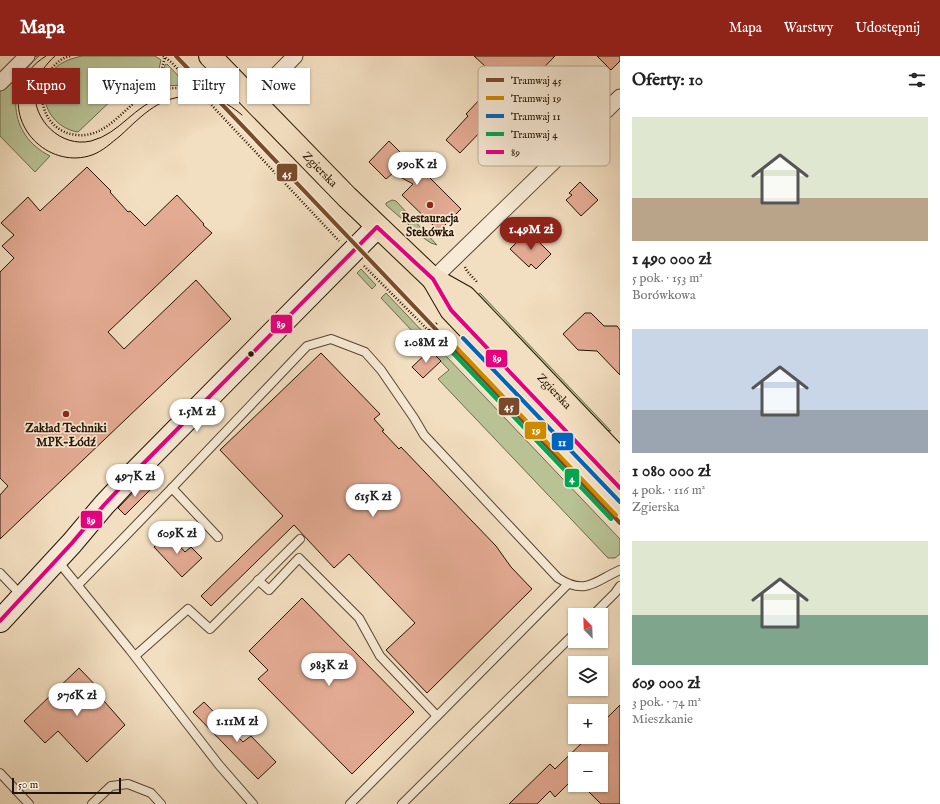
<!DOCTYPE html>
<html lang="pl">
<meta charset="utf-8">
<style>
body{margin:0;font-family:"IM FELL English",serif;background:#f6f6f6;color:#222;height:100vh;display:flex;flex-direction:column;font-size:15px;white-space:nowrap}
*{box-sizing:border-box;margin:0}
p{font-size:13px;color:#767676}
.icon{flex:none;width:22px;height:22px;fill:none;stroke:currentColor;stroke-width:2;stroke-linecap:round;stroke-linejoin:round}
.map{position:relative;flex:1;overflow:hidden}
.sheet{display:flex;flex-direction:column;background:#fff;width:320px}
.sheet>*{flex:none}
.hud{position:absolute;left:12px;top:12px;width:380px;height:36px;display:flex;gap:8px}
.needle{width:26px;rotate:337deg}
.fabs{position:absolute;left:568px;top:552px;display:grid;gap:8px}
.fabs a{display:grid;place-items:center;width:40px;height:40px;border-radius:0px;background:#fff;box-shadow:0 1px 3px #0004;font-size:20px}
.scale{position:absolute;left:12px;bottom:10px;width:109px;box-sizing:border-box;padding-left:4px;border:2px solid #251301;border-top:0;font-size:11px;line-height:14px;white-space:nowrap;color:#251301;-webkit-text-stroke:3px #f7ead6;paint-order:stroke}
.price{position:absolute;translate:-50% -34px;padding:0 9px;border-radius:14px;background:#fff;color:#222;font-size:13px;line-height:26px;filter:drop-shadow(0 1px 2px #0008)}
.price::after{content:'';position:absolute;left:50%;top:24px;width:12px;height:9px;margin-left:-6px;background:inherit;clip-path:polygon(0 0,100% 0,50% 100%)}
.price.on{background:#8f2418;color:#fff}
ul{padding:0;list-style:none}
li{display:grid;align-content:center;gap:8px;height:212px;padding:0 12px}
li span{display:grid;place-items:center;height:124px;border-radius:0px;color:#555}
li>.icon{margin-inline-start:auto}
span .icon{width:72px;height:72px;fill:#fffc;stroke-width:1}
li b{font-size:17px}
h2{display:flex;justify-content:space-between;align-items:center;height:48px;padding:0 12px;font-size:17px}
.pill{padding:0 14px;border-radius:0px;background:#fff;box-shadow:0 1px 3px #0004;font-size:14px;line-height:36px}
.pill.on{background:#8f2418;color:#fff}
header{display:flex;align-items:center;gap:24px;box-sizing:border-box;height:56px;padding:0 20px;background:#8f2418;color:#fff}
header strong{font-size:19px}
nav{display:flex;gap:22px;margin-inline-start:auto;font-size:14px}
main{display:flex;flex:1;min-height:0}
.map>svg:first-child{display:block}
.green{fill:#b8c295;stroke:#6e6a4b}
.building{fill:#e4ab94;stroke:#251301}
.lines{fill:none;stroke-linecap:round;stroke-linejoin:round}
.lane-casing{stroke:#584631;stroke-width:10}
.street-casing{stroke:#584631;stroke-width:17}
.secondary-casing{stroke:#251301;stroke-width:24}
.primary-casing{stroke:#251301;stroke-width:24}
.path{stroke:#251301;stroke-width:2.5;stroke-dasharray:1 2;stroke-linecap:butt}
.lane{stroke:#f7ead6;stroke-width:8}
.street{stroke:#f7ead6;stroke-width:15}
.secondary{stroke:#f7ead6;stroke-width:22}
.primary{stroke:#f2dec0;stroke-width:22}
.tram{stroke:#251301;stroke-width:1}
.bus-1-casing{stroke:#f7ead6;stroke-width:7}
.bus-1{stroke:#e5007d;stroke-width:4}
.tram-1-casing{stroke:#f7ead6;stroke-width:7}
.tram-2-casing{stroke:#f7ead6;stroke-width:7}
.tram-3-casing{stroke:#f7ead6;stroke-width:7}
.tram-4-casing{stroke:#f7ead6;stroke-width:7}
.tram-1{stroke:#7a4b2a;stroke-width:4}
.tram-2{stroke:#cd8900;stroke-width:4}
.tram-3{stroke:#0065bd;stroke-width:4}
.tram-4{stroke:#00a651;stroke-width:4}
.poi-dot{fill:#8f2418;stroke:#f7ead6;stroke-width:1.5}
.bus-dot{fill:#251301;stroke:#f7ead6;stroke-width:1.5}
.labels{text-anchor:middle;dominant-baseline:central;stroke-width:3.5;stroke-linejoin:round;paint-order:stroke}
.street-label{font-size:12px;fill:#251301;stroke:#f7ead6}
.poi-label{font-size:12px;font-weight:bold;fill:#251301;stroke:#f7ead6}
.key{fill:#f7ead6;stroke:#b8aa96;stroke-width:1}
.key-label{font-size:11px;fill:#251301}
.line-badge{stroke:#f7ead6;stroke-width:1.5}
.badge-label{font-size:11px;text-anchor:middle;font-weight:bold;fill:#fff}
</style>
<header>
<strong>Mapa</strong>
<nav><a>Mapa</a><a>Warstwy</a><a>Udostępnij</a></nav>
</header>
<main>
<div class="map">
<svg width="620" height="748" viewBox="0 0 620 748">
<rect width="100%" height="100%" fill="#f2dec0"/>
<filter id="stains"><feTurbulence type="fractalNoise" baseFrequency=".005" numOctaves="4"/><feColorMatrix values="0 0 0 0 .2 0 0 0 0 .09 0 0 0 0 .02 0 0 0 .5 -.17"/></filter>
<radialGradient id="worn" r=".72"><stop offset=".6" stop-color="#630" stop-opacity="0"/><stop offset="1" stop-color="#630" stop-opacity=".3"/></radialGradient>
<g class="green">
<path d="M 36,0 L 39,0 C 5,29 8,79 50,100 L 35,116 L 0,80 L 0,35 Z"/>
<path d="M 82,0 L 155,0 L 161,4 L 158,17 L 153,16 L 150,28 L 154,30 L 148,35 L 135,22 L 78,76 C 46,71 31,30 59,9 C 66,4 74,2 82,0 Z"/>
<path d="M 167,8 L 187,29 L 161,30 L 160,28 L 165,9 Z"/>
<path d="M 392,144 L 396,145 L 437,189 L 431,187 L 425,183 L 386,149 L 386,147 Z"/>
<path d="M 361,213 L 376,229 L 372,233 L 357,217 Z"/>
<path d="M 386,237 L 620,483 L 620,498 L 615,502 L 608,502 L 438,323 L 449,314 L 381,242 Z"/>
<path d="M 480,237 L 611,375 L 606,374 L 476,240 Z"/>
</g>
<g class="building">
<path d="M 474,0 L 555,0 L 527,29 L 533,35 L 511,58 L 505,53 L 486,74 L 484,72 L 460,97 L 446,84 L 468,60 L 466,58 L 499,23 Z"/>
<path d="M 597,0 L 620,0 L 620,5 L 611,14 Z"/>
<path d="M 389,85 L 407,103 L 411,99 L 431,119 L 429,121 L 461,153 L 439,175 L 402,139 L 413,128 L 393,117 L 386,123 L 369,106 Z"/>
<path d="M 87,111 L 111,135 L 110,136 L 128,156 L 130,155 L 145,170 L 177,139 L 204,168 L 203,169 L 212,177 L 108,276 L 124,293 L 196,224 L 231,263 L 0,483 L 0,439 L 8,430 L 0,422 L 0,216 L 14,202 L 2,190 L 14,179 L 1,167 L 28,141 L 40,155 Z"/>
<path d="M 580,126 L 598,144 L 581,160 L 566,144 L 572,139 L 569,137 Z"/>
<path d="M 528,175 L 551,198 L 536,213 L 531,208 L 529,211 L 510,193 Z"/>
<path d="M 585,257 L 591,257 L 604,270 L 617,270 L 620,274 L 620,319 L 597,295 L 578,294 L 563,278 Z"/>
<path d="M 430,294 L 441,305 L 423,322 L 412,311 Z"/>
<path d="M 321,297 L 380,358 L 374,363 L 384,374 L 382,375 L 399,393 L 401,391 L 496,490 L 511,511 L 532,533 L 427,637 L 386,594 L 415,567 L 349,498 L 334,512 L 294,469 L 211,550 L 201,540 L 283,460 L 220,394 Z"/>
<path d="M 144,425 L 152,432 L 125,459 L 118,452 Z"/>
<path d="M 168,477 L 185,496 L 191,491 L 202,502 L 182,521 L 154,491 Z"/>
<path d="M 302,542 L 414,656 L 352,718 L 258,623 L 268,614 L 249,595 Z"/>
<path d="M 79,612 L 100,634 L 97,637 L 125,669 L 87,706 L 58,675 L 45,687 L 24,665 Z"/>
<path d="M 204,646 L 243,686 L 251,680 L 276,706 L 258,723 L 193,656 Z"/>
<path d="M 620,649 L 620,748 L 601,748 L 582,729 L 601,729 L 601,703 L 575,703 L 575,721 L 555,741 L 550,735 L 537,748 L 509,748 L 550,708 L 555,713 L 588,681 L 601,681 L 601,668 Z"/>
</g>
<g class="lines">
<g class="lane-casing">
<g id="lane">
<path d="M 172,432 L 218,481"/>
<path d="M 57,504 L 130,594 L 219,709 L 253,748"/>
<path d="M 0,517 L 22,540"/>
<path d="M 258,524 L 269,534 L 299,502 L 359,562 L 380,600 L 437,660"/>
<path d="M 78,529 L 172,432 L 307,290 L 331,283 L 365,296 L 381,314 L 414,362 L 424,379 L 558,522 C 586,540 595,525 620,514"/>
<path d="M 593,559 L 615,537 L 620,530"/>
<path d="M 135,600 L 188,553 L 210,573 L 300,483"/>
<path d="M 0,717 L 29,748"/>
<path d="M 92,748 L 111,730 L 128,728 L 151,737 L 161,748"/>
<path d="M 350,748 L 568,528"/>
<path d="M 402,748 L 575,577"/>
</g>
</g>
<g class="street-casing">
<g id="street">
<path d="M 0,27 L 27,0"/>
<path d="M 253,43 L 295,0"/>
<path d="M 433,223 L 620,41"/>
</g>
</g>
<g class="secondary-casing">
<path id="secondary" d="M 0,565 L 72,487 L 104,449 L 134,417 L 377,171"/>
</g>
<g class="primary-casing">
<g id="primary">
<path id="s1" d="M 210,0 L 347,141 L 433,223 L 465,241 L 620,404"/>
<path d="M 433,223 L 451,254 L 620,432"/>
</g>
</g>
<g class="path">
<path d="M 70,0 C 64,1 59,5 55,9 C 31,33 42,76 77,79 C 111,82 126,44 155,35 C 168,31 182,32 195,32"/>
<path d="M 163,0 L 171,6 L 339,185"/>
<path d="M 156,35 L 165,1"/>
<path d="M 364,210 L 429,275 L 438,266"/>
<path d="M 465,211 L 467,215 L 477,226"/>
</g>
<use href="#lane" class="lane"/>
<use href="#street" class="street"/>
<use href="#secondary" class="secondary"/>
<use href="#primary" class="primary"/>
<g class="tram">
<path d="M 46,0 C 33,8 24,19 20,33 C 9,75 52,113 92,99 C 103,95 111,87 120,80 C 144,58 160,39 195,40 C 214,40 228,47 242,59"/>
<path d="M 55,0 C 45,9 37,20 35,33 C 32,64 61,92 91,85 C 120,78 135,48 163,41"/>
<path d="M 176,0 L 178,2"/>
</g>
<g class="bus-1-casing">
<g id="bus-1">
<path d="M 377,171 L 433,223 L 451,254 L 620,432"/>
<path d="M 0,565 L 72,487 L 104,449 L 134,417 L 377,171"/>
</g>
</g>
<use href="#bus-1" class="bus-1"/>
<g class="tram-1-casing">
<path id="tram-1" d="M 176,0 L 620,467"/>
</g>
<g class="tram-2-casing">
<path id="tram-2" d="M 455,290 L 616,459"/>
</g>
<g class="tram-3-casing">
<path id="tram-3" d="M 463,282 L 620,446"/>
</g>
<g class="tram-4-casing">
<path id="tram-4" d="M 450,294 L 611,463"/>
</g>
<use href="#tram-1" class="tram-1"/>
<use href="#tram-2" class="tram-2"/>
<use href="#tram-3" class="tram-3"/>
<use href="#tram-4" class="tram-4"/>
</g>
<g class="poi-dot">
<circle cx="430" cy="149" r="4"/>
<circle cx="66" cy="358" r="4"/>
</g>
<circle class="bus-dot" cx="251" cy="298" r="3.5"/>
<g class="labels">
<g class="street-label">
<text stroke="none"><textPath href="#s1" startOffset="158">Zgierska</textPath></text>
<text stroke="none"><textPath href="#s1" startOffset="482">Zgierska</textPath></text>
</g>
<g class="poi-label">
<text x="430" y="162">Restauracja<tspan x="430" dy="14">Stekówka</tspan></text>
<text x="66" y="372">Zakład Techniki<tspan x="66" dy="14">MPK-Łódź</tspan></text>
</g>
</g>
<rect x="478" y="10" width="132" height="100" rx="6" class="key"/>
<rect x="486" y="22" width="18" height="4" fill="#7a4b2a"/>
<rect x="486" y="40" width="18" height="4" fill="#cd8900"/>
<rect x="486" y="58" width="18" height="4" fill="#0065bd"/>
<rect x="486" y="76" width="18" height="4" fill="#00a651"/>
<rect x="486" y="94" width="18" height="4" fill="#e5007d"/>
<g class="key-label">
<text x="511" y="28">Tramwaj 45</text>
<text x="511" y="46">Tramwaj 19</text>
<text x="511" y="64">Tramwaj 11</text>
<text x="511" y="82">Tramwaj 4</text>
<text x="511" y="100">89</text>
</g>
<g class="line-badge">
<rect x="276" y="107" width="22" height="19" rx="4" fill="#7a4b2a"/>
<rect x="270" y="258" width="23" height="20" rx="4" fill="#e5007d"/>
<rect x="485" y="293" width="23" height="19" rx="4" fill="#e5007d"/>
<rect x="498" y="341" width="22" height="19" rx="4" fill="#7a4b2a"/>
<rect x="524" y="365" width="23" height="19" rx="4" fill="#cd8900"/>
<rect x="551" y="376" width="23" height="19" rx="4" fill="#0065bd"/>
<rect x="564" y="412" width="16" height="20" rx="4" fill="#00a651"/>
<rect x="80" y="454" width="23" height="19" rx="4" fill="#e5007d"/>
</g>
<g class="badge-label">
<text x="287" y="121">45</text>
<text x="281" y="272">89</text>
<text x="497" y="306">89</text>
<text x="509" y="354">45</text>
<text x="536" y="378">19</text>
<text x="562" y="390">11</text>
<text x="572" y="426">4</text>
<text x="91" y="468">89</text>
</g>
<rect width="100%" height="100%" filter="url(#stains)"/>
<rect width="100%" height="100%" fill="url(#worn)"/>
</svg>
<div class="fabs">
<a><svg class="needle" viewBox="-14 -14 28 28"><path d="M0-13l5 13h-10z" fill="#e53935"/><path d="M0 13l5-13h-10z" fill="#767676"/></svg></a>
<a><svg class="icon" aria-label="layers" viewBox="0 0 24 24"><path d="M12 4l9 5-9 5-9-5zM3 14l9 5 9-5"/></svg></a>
<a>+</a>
<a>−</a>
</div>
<div class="scale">50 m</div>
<b class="price" style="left:417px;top:130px">990K zł</b>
<b class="price on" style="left:531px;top:195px">1.49M zł</b>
<b class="price" style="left:426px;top:308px">1.08M zł</b>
<b class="price" style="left:197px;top:377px">1.5M zł</b>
<b class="price" style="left:135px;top:442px">497K zł</b>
<b class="price" style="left:373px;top:462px">615K zł</b>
<b class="price" style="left:177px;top:499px">609K zł</b>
<b class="price" style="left:329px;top:631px">983K zł</b>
<b class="price" style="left:77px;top:661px">976K zł</b>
<b class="price" style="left:237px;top:687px">1.11M zł</b>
<div class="hud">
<a class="pill on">Kupno</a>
<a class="pill">Wynajem</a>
<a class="pill">Filtry</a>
<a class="pill">Nowe</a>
</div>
</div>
<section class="sheet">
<h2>Oferty: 10<svg class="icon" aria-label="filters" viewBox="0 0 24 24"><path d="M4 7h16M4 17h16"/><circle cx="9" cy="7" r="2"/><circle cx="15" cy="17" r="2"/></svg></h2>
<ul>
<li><span style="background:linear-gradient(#dfe7d0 65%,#b9a48a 0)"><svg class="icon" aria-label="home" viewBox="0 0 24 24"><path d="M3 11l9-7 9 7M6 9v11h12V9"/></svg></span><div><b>1 490 000 zł</b><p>5 pok. · 153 m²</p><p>Borówkowa</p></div></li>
<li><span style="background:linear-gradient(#c9d6e8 65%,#9aa5b1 0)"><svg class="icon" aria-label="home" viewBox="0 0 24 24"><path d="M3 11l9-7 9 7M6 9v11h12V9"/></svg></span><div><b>1 080 000 zł</b><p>4 pok. · 116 m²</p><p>Zgierska</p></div></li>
<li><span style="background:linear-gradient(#dfe7d0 60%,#7fa58c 0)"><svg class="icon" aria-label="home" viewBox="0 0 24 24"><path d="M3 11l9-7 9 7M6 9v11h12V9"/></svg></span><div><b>609 000 zł</b><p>3 pok. · 74 m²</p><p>Mieszkanie</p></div></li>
</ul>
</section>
</main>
